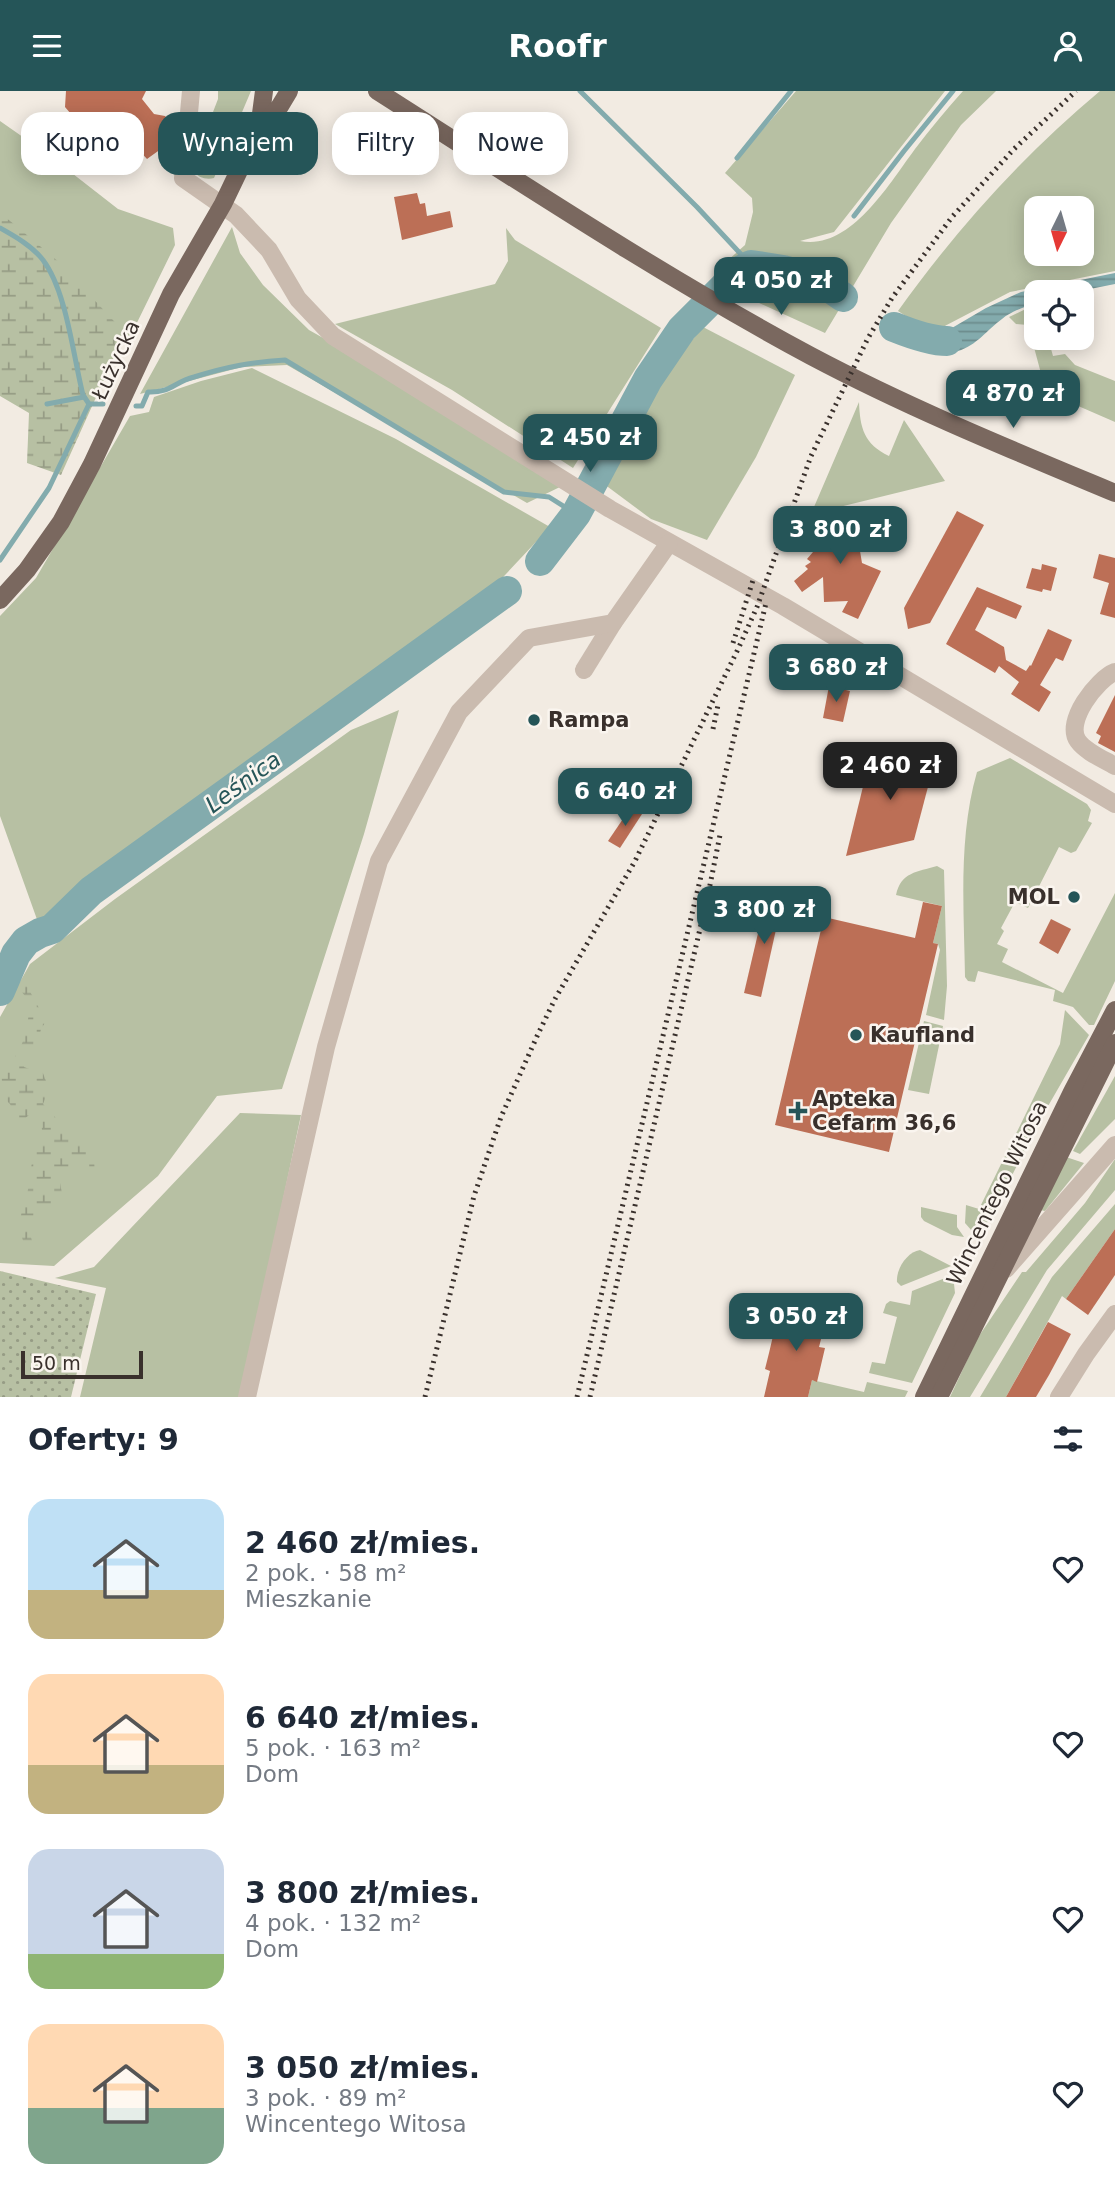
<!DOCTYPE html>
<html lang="pl">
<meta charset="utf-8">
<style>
body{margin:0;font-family:"DejaVu Sans",sans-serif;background:#f6f6f7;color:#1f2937;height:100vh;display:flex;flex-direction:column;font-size:26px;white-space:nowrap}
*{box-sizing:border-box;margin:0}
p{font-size:23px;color:#747a83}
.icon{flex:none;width:38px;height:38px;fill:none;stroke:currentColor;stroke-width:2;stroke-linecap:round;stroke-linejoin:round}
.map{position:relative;height:1306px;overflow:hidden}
.side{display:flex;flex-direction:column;background:#fff;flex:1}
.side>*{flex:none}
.top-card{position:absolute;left:21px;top:21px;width:700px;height:63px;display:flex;gap:14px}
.needle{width:46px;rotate:185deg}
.fabs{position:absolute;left:1024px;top:105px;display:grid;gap:14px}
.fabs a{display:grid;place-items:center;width:70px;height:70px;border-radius:14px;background:#fff;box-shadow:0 4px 18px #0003;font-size:35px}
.scale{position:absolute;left:21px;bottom:18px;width:122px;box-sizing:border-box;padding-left:7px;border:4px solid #39302c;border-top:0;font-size:19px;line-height:24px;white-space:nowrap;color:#39302c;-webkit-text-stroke:5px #faf5ef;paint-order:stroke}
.price{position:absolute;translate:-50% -60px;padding:0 16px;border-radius:14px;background:#255558;color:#fff;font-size:23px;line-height:46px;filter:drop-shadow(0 2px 4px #0008)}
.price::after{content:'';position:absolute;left:50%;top:42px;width:21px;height:16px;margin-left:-10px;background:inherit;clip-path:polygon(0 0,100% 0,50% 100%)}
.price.on{background:#222;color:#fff}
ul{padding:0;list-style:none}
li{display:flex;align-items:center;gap:21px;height:175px;padding:0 28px}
li span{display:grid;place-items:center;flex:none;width:196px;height:140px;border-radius:21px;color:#555}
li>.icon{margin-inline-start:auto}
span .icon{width:84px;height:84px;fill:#fffc;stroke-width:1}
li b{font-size:30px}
h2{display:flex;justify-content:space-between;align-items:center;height:84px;padding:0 28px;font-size:30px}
.tag{padding:0 24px;border-radius:21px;background:#fff;box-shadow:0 4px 18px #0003;font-size:24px;line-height:63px}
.tag.on{background:#255558;color:#fff}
header{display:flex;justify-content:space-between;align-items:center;height:91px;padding:0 28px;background:#255558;color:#fff;font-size:32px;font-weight:700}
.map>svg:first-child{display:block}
.green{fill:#b7c0a3;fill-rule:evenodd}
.wetland{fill:url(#wetland-marsh)}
.garden{fill:url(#garden-dots)}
.water{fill:url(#water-rules)}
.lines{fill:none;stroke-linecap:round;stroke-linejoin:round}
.stream{stroke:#83abad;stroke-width:5}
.river{stroke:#83abad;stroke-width:30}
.building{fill:#bc6f56}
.minor{stroke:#cabbaf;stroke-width:18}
.major{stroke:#7a685f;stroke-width:18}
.rail{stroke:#39302c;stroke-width:5;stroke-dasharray:2 5;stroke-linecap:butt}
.poi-dot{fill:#255558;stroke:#faf5ef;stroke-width:2.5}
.labels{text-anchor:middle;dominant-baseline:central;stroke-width:5;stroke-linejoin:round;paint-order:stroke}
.street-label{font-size:21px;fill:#39302c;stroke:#faf5ef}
.poi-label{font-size:21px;font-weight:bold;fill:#39302c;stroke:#faf5ef;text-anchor:start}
.water-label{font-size:23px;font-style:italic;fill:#255558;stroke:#faf5ef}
</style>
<header><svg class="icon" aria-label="menu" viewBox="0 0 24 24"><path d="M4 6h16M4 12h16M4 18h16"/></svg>Roofr<svg class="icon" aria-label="person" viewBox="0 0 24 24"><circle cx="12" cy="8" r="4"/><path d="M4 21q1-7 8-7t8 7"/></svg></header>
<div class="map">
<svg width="1115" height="1306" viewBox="0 0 1115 1306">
<defs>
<pattern id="wetland-marsh" width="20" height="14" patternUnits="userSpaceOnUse" patternTransform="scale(1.75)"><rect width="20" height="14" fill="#b7c0a3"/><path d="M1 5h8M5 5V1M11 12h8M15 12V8" fill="none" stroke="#969c85"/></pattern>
<pattern id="garden-dots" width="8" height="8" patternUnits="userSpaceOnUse" patternTransform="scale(1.75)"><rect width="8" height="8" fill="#b7c0a3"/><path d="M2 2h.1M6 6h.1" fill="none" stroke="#969c85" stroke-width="1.8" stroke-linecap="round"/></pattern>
<pattern id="water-rules" width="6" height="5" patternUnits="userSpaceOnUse" patternTransform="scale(1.75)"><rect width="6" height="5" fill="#83abad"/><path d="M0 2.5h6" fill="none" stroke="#6c8c8d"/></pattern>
</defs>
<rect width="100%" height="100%" fill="#f2ebe2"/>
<g class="green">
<path d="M 218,0 L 251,0 L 214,87 C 207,89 197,87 194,79 L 192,42 L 203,47 L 218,8 Z"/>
<path d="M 796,0 L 945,0 L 834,141 L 800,150 C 850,160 889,93 915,58 C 930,38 946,19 963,0 L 996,0 L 961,34 L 891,132 L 825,242 L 733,200 L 726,171 L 745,154 L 753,121 L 752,107 L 725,82 Z"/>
<path d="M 1100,0 L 1115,0 L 1115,180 L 1010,201 L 939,238 L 915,231 L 898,220 C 956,139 1023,64 1100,0 ZM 1036,117 L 1082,117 L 1082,163 L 1036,163 Z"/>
<path d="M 0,30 L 50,65 L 118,118 L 173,137 L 175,154 L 129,248 L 13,135 L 0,129 Z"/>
<path d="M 232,136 L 240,162 L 263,194 L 309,239 L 380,279 L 562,395 L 527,412 L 287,274 L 242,276 L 140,303 Z"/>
<path d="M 506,137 L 515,149 L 661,237 L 573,377 L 452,299 L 335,233 L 495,193 L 508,170 Z"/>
<path d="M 1036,213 L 1036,247 L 1048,247 L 1053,265 L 1065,263 L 1075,274 L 1115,290 L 1115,331 L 1046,301 L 1028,234 L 1016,233 L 1009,226 Z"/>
<path d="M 703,236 L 795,284 L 756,366 L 707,449 L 651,428 L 604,393 L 676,268 Z"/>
<path d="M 252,277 L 396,348 L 550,436 L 490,500 L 73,804 L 39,834 L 0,725 L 0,525 L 36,487 L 130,325 L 149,321 L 154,306 L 201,290 Z"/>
<path d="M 859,311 C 860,337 864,353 889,365 L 904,329 L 945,390 L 811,423 Z"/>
<path d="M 399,619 L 364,743 L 282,998 L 217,1005 L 158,1085 L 54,1175 L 0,1172 L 0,926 L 30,873 L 115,808 L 351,639 Z"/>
<path d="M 1010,667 L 1087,713 L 1091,719 L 1088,730 L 1092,732 L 1076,760 L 1071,762 L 1059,756 L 1028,817 L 1015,811 L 1001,837 L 1004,840 L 997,853 L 1008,858 L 1002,871 L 1063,902 L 1115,802 L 1115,890 L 1094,934 L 1089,934 L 1073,916 L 1053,910 L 1055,899 L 978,880 L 975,891 L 968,890 L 965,886 C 964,818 958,747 977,681 Z"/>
<path d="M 937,775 L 944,779 L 947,895 L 944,929 L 926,924 L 940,859 L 938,853 L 933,852 L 942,815 L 896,804 C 901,781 917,781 937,775 Z"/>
<path d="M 1065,919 L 1089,944 L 1040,1029 L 990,1128 L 985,1134 L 972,1140 L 965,1132 L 966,1114 L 979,1118 L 1060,953 Z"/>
<path d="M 924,930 L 943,935 L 929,1003 L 908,999 Z"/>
<path d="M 1115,985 L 1115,1028 L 1080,1063 L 1073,1060 Z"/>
<path d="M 240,1022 L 301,1024 L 241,1306 L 80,1306 L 106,1197 L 55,1187 L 94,1176 Z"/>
<path d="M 1066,1066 L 1084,1072 L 1045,1120 L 1040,1119 Z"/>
<path d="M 1115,1068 L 1115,1099 L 1047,1179 L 970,1306 L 950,1306 L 977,1248 L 1022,1181 L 1026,1181 L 1085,1112 Z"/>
<path d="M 1115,1113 L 1115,1138 L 1066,1208 L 1062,1205 L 1006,1306 L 980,1306 L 1052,1186 Z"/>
<path d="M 921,1116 L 957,1124 L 957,1136 L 964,1146 L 952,1144 L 924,1130 L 921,1126 Z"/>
<path d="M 920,1159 L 951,1175 L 901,1195 L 897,1191 C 896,1178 907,1161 920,1159 Z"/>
<path d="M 953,1184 L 955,1202 L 912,1292 L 869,1282 L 872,1271 L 885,1273 L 897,1226 L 883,1222 L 886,1213 L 890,1210 L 910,1214 L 912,1200 Z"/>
<path d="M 812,1289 L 864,1301 L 867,1291 L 908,1300 L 905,1306 L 808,1306 Z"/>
</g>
<g class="wetland">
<path d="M 0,125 L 9,129 L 60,172 L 125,242 L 61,384 L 27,372 L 29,322 L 0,305 Z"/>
<path d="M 3,894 L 27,895 L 46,930 L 41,938 L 36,959 L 25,965 L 24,976 L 32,979 L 41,977 L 49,998 L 43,1013 L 94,1069 L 95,1084 L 80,1067 L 74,1078 L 59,1086 L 63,1108 L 38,1124 L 28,1135 L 32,1150 L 26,1158 L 19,1138 L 22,1118 L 27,1105 L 33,1064 L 43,1052 L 41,1026 L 30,1023 L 19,1033 L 10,1013 L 4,1007 L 1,985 C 22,960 29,943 29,910 L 21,900 L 2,896 Z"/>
</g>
<path class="garden" d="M 0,1180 L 96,1203 L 71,1306 L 0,1306 Z"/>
<path class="water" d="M 1115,182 L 1115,193 L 1075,201 L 1036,201 L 1036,212 C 1024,216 1012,220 1002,228 C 988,238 976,255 958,260 C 944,264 913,255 900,249 L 916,235 L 940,244 L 986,217 L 1021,201 Z"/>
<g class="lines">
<g class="stream">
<path d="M 580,0 L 697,116 L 751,174"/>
<path d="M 737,67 L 791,0"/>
<path d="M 854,125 L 904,60 L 953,0"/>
<path d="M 0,137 C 16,146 32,155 43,169 C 67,201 73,265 83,304 L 89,313 L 103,313"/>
<path d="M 47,313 L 84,306"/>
<path d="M 136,315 L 142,315 L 148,301 C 171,302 174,291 194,286 C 226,276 251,271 285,269 L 504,401 L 549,406 L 576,423"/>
<path d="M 0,469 L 49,397 L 89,313"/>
</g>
<g class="river">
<path d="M 894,236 C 909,242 930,250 947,250"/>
<path d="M 540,470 L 576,423 L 648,288 L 682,238 L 725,195 L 732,184 L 751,174 L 783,179 L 817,188 L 843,206"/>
<path d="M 0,900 L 16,863 L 26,850 L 40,842 L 52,838 L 91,800 L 507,500"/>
</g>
</g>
<g class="building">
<path d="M 66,0 L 146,0 L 142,8 L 154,23 L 165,25 L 172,32 L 174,41 L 172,50 L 147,68 L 114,32 L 77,30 L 65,16 Z"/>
<path d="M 417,102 L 420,113 L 425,112 L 427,125 L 450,120 L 453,136 L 402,149 L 394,106 Z"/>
<path d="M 841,416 L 862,447 L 858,448 L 862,472 L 881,480 L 858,528 L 842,521 L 848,510 L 824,511 L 823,486 L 802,501 L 794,490 L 808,478 L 805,475 L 811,471 L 807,468 L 813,461 L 810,459 L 816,453 L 813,451 L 819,444 L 816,442 Z"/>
<path d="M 957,420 L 984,434 L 930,532 L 908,538 L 904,517 Z"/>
<path d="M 1099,463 L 1115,467 L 1115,527 L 1100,523 L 1109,492 L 1093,487 Z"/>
<path d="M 1042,473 L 1057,477 L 1051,500 L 1043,498 L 1042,501 L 1026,497 L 1032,477 L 1041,479 Z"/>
<path d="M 977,496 L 1022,515 L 1016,528 L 987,516 L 975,539 L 1004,556 L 1006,569 L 1026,580 L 1030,574 L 1031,575 L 1048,538 L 1072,549 L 1063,570 L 1056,567 L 1040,594 L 1051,601 L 1039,621 L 1011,603 L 1019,591 L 999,575 L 995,582 L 946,553 Z"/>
<path d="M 829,595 L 850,600 L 843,631 L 823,627 Z"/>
<path d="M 1115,604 L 1115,661 L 1098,652 L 1101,645 L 1096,642 Z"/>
<path d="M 872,659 L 934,673 L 914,749 L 846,765 Z"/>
<path d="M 631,716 L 642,723 L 620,757 L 608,750 Z"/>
<path d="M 767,804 L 783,807 L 761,906 L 744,902 Z"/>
<path d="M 923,811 L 942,815 L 933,852 L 938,853 L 889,1061 L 775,1034 L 824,826 L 915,847 Z"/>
<path d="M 1051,828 L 1071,838 L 1058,863 L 1039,852 Z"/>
<path d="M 1115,1138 L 1115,1184 L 1088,1224 L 1066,1208 Z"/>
<path d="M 786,1211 L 828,1221 L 819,1256 L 825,1257 L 817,1291 L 812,1289 L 808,1306 L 764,1306 L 770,1280 L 765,1278 L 769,1262 L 773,1245 L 778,1246 Z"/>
<path d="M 1048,1231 L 1071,1243 L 1049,1284 L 1036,1306 L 1006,1306 Z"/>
</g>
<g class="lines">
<g class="minor">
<path d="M 191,0 L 183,87 L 236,124 L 269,159 L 298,208 L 333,245 L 610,418 L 783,515 L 1115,713"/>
<path d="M 584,579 L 613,532"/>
<path d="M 1115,581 C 1097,588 1064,631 1078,650 C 1086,661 1103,668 1115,675"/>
<path d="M 1006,1178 L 1115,1054"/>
<path d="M 247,1306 L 326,956 L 379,770 L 459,621 L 529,547 L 613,532 L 669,452"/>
<path d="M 1059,1306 L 1086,1263 L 1115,1223"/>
</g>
<g class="major">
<path d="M 377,0 C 520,91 662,185 811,265 C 909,317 1012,359 1115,402"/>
<path d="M 259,38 L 264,0"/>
<path d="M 0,509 L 27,479 L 61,431 L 92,373 L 171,203 L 223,113 L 259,38 L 280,15 L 289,0"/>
<path d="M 924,1306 L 1072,1001 L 1115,919"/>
<path d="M 939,1306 L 1115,952"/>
</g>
<g class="rail">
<path d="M 733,552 L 754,486"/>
<path d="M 713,638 L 718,614"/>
<path d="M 425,1306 L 474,1105 L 501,1026 L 538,943 L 555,908 L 635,770 L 739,556 L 757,516 L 811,365 L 868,247 L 892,207 L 952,126 L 1014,58 L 1076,0"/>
<path d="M 577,1306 L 766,512"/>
<path d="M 590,1306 L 708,804 L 720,744"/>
</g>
</g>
<g class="poi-dot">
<circle cx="534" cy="629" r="7"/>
<circle cx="1074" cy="806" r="7"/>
<circle cx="856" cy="944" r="7"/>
<path d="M794.5 1009.5h7v7h7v7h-7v7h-7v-7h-7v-7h7z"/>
</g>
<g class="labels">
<g class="street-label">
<text transform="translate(116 269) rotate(-65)">Łużycka</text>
<text transform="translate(997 1102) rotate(-64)">Wincentego Witosa</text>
</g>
<g class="poi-label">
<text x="548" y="629">Rampa</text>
<text x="1060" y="806" text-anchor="end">MOL</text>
<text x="870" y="944">Kaufland</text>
<text x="812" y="1008">Apteka<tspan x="812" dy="24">Cefarm 36,6</tspan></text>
</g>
<g class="water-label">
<text transform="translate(243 691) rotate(-36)">Leśnica</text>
</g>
</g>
</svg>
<div class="fabs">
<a><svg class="needle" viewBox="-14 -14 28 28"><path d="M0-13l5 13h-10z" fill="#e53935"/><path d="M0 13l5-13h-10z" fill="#747a83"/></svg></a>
<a><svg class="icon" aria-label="locate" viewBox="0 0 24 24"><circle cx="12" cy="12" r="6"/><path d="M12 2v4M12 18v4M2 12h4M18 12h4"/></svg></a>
</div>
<div class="scale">50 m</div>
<b class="price" style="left:781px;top:226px">4 050 zł</b>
<b class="price" style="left:1013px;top:339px">4 870 zł</b>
<b class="price" style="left:590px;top:383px">2 450 zł</b>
<b class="price" style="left:840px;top:475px">3 800 zł</b>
<b class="price" style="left:836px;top:613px">3 680 zł</b>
<b class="price on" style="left:890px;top:711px">2 460 zł</b>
<b class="price" style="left:625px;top:737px">6 640 zł</b>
<b class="price" style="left:764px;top:855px">3 800 zł</b>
<b class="price" style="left:796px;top:1262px">3 050 zł</b>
<div class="top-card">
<a class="tag">Kupno</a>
<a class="tag on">Wynajem</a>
<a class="tag">Filtry</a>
<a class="tag">Nowe</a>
</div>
</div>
<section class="side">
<h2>Oferty: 9<svg class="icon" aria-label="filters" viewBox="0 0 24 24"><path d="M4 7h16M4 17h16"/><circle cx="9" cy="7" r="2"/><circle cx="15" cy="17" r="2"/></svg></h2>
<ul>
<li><span style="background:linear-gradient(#bfe0f5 65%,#c2b280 0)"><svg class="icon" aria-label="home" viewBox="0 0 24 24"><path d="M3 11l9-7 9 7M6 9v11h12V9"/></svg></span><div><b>2 460 zł/mies.</b><p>2 pok. · 58 m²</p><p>Mieszkanie</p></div><svg class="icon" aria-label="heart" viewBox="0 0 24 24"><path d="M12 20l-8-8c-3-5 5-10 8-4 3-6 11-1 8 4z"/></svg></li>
<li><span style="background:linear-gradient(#ffd9b3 65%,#c2b280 0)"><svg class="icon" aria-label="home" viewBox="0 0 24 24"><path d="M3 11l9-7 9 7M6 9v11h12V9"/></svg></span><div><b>6 640 zł/mies.</b><p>5 pok. · 163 m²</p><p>Dom</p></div><svg class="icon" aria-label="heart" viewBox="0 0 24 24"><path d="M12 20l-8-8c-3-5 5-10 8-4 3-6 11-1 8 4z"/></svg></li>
<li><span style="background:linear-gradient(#c9d6e8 75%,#8fb573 0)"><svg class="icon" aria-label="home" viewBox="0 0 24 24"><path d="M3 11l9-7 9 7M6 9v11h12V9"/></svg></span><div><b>3 800 zł/mies.</b><p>4 pok. · 132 m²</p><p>Dom</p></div><svg class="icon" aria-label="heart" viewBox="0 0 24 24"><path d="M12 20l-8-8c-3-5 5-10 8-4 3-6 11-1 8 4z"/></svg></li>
<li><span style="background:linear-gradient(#ffd9b3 60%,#7fa58c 0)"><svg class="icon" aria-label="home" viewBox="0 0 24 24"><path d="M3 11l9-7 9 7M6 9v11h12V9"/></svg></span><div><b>3 050 zł/mies.</b><p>3 pok. · 89 m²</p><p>Wincentego Witosa</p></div><svg class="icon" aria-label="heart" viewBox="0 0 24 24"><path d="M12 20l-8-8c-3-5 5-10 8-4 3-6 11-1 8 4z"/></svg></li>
</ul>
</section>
